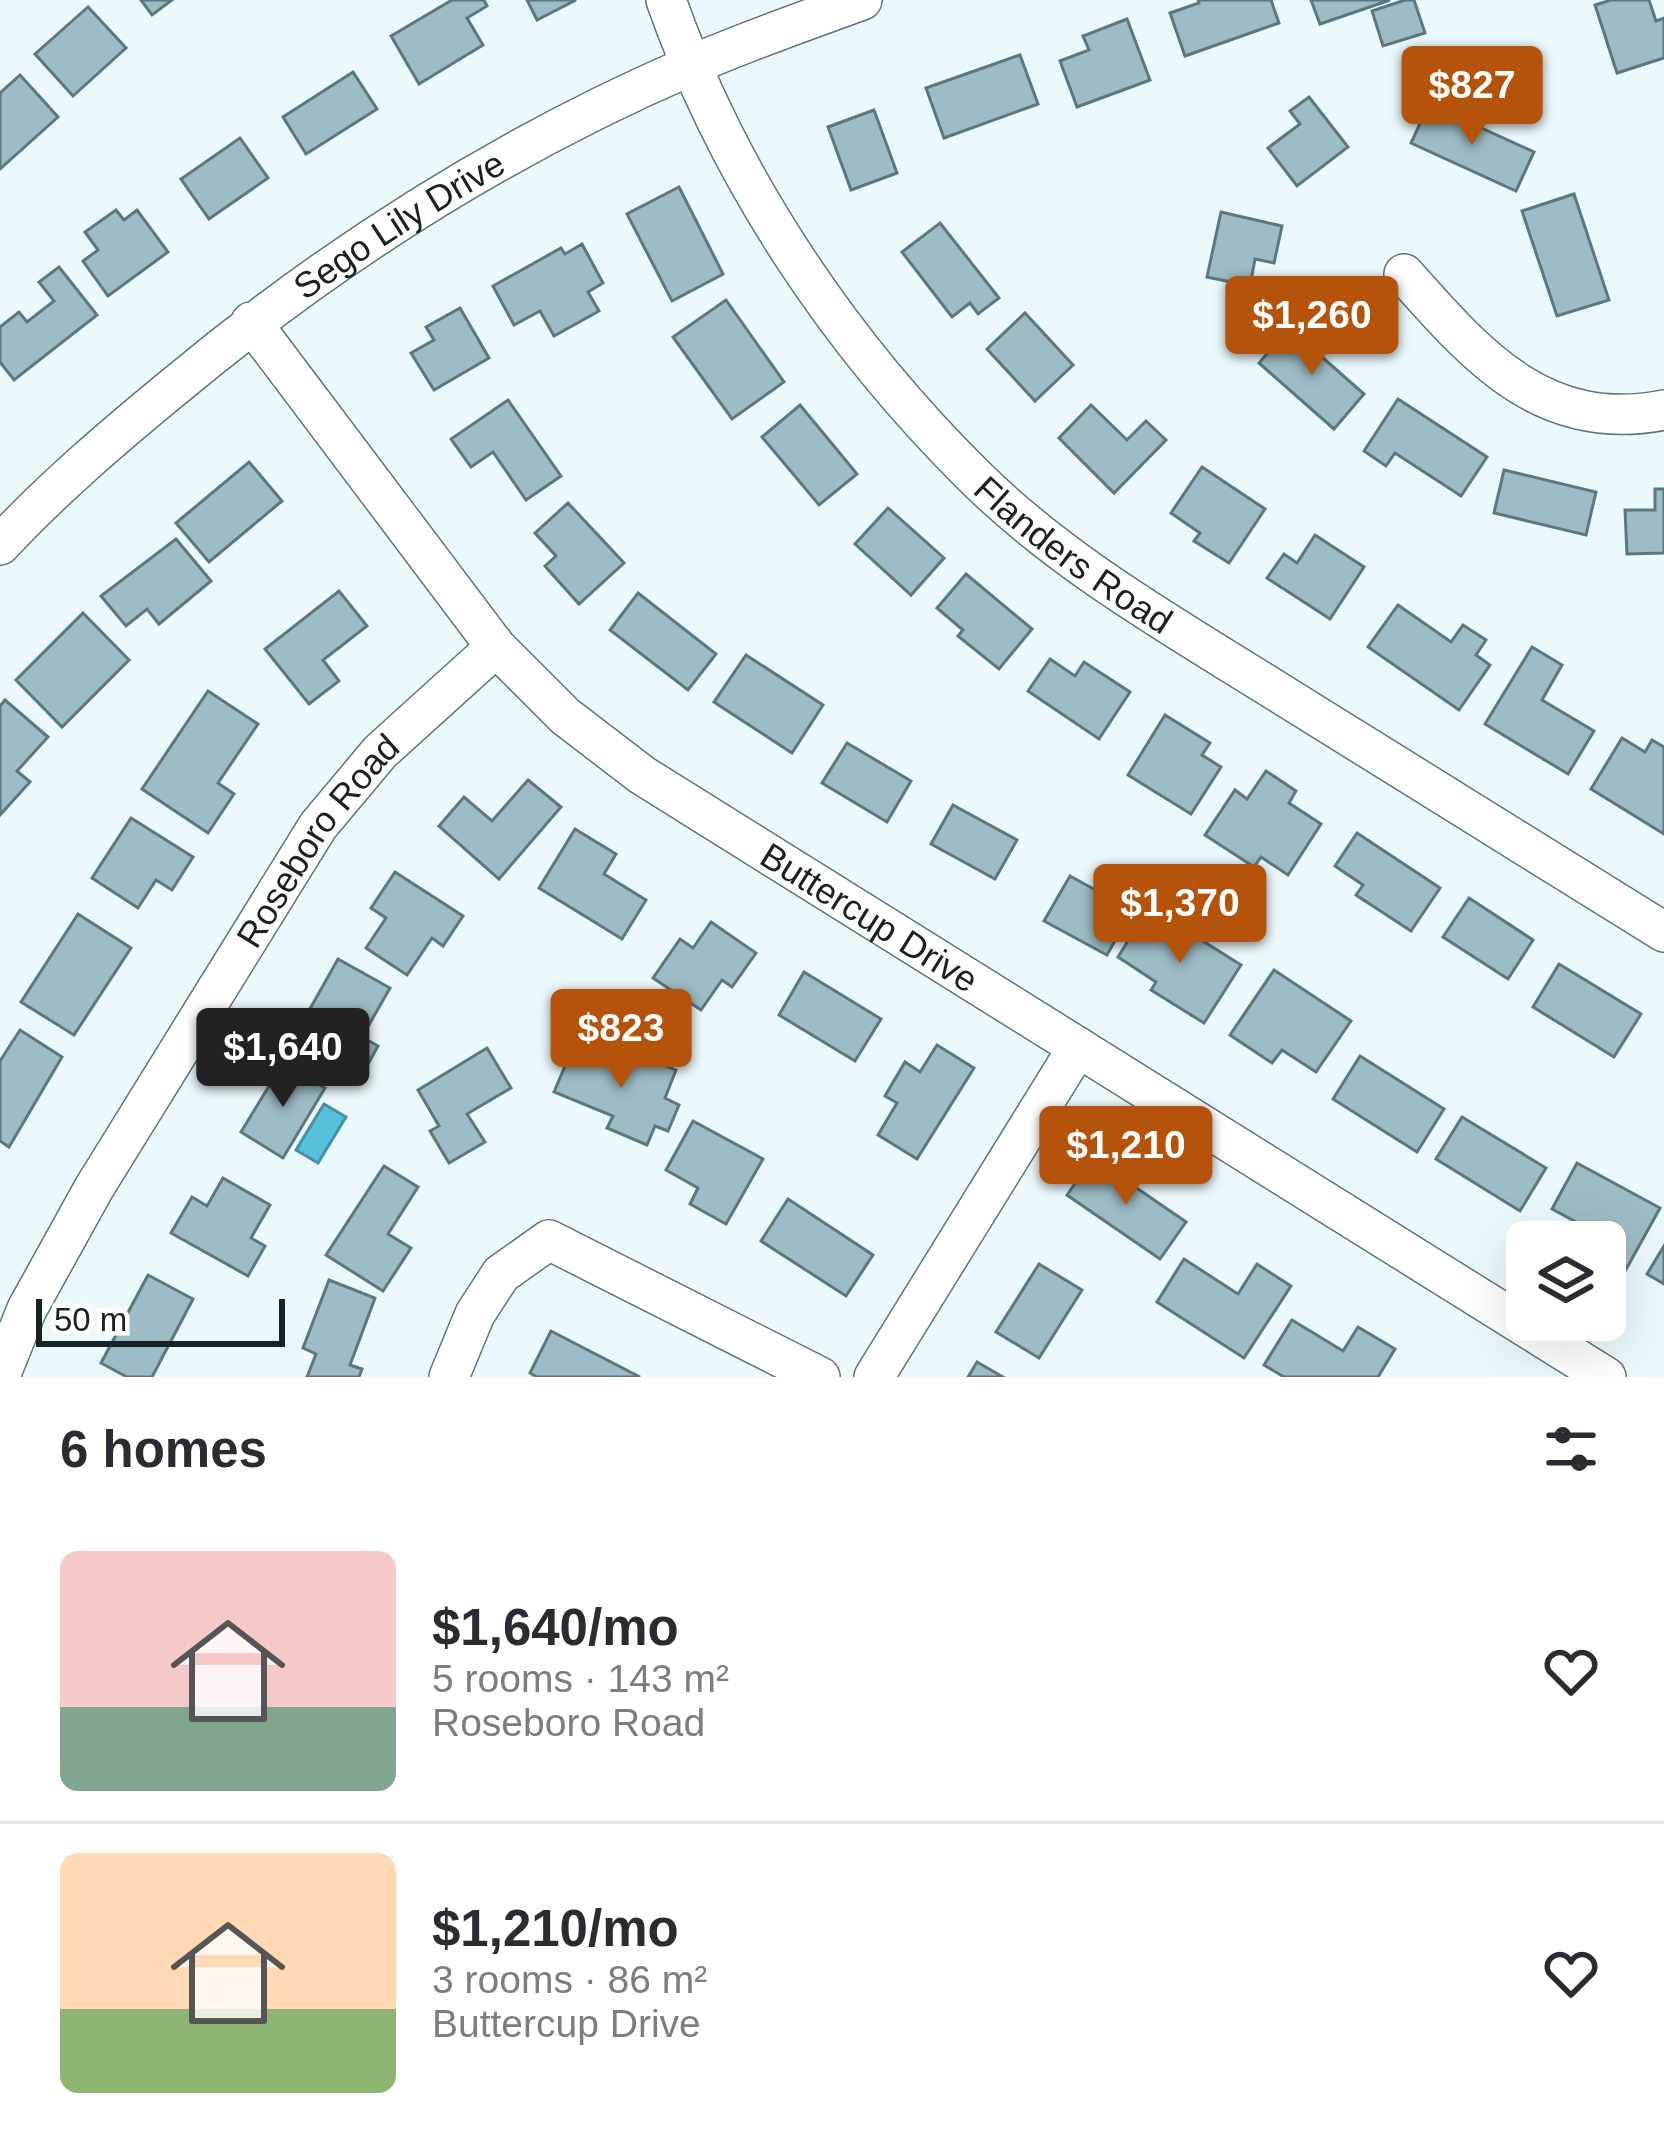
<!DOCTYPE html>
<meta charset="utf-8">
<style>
body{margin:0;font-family:Arial,sans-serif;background:#f2f2f3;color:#2b2b33;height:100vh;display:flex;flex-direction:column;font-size:45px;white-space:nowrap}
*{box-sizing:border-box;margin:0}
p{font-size:39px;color:#7c7c81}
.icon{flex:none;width:66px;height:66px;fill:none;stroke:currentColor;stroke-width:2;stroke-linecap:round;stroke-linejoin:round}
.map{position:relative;height:1377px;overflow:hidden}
.panel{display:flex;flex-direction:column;background:#fff;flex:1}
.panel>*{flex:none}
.controls{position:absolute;left:1506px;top:1221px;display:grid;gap:24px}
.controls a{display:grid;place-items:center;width:120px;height:120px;border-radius:18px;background:#fff;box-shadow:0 12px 48px #0002;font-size:60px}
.scale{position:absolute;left:36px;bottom:30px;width:249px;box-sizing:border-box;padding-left:12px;border:6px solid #172226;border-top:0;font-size:33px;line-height:42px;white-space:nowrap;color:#172226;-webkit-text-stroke:9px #fff;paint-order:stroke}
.price{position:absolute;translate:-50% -102px;padding:0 27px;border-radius:12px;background:#b45309;color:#fff;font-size:39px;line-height:78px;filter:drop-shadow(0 3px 6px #0008)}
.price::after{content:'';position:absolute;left:50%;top:72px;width:36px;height:27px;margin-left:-18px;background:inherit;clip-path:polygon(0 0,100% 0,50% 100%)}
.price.active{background:#222;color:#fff}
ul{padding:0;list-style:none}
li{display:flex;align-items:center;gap:36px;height:300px;padding:0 60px}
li+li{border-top:3px solid #e1e1e2}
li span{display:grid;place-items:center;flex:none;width:336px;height:240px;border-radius:18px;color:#555}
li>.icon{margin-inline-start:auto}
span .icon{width:144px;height:144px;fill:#fffc;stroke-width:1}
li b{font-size:51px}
h2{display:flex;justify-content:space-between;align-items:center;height:144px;padding:0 60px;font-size:51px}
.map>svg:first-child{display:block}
.water{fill:#57c0db;stroke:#4491a5;stroke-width:3}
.building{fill:#9ebcc5;stroke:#5b7780;stroke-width:3}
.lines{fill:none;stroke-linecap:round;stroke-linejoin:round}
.minor-casing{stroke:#5a767e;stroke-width:42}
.minor{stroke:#fff;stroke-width:39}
.labels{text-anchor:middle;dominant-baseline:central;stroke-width:12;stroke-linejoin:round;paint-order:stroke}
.street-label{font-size:36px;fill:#172226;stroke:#fff}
</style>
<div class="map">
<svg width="1664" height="1377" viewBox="0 0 1664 1377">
<rect width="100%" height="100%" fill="#ecf9fc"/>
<path class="water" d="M 324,1104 L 346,1117 L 318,1163 L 296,1150 Z"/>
<g class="building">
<path d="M 141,0 L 172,0 L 152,15 Z"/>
<path d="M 452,0 L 484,0 L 487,6 L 467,18 L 483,45 L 419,84 L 391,36 Z"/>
<path d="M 527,0 L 576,0 L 537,20 Z"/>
<path d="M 1198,0 L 1271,0 L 1279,23 L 1185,56 L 1170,13 L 1199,3 Z"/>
<path d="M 1311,0 L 1390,0 L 1320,24 Z"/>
<path d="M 1405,0 L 1414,0 L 1425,33 L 1383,46 L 1372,11 Z"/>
<path d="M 1611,0 L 1649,0 L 1656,21 L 1664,18 L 1664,58 L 1617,73 L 1595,5 Z"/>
<path d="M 88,7 L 126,48 L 73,96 L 35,54 Z"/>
<path d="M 1127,19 L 1150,80 L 1077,107 L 1060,61 L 1089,50 L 1083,36 Z"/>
<path d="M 1020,55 L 1038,104 L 944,138 L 926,88 Z"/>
<path d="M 353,72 L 377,109 L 306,154 L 283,117 Z"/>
<path d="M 20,75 L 58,117 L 0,169 L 0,93 Z"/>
<path d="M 1309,97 L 1348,147 L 1297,186 L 1268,148 L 1300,124 L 1290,111 Z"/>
<path d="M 1429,104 L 1534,152 L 1516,191 L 1411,143 Z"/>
<path d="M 874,110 L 897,173 L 851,190 L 828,127 Z"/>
<path d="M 240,138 L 268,178 L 209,219 L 181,179 Z"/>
<path d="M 679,187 L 723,274 L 672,301 L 627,214 Z"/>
<path d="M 1574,194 L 1609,300 L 1557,316 L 1522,211 Z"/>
<path d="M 116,210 L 124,220 L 137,210 L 168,252 L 108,296 L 83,261 L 98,250 L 85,232 Z"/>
<path d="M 1221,212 L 1282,226 L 1274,263 L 1255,259 L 1250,286 L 1207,277 Z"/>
<path d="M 940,223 L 999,298 L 978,314 L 970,303 L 952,317 L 902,252 Z"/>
<path d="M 582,244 L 603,283 L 588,292 L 599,311 L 554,336 L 540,311 L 514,325 L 493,286 L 561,248 L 565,254 Z"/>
<path d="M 59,267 L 97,315 L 14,380 L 0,362 L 0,327 L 19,312 L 27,322 L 54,301 L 39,282 Z"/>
<path d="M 726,300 L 784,382 L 732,419 L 673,337 Z"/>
<path d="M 460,308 L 489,358 L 434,390 L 411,353 L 434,340 L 426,327 Z"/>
<path d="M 1025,313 L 1073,365 L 1035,401 L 987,349 Z"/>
<path d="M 1289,328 L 1364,394 L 1334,429 L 1259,363 Z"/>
<path d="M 1398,399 L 1487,457 L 1461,496 L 1395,453 L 1386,466 L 1364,451 Z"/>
<path d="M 508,400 L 561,476 L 526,500 L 493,452 L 471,467 L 451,439 Z"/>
<path d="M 800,405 L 857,474 L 819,505 L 762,437 Z"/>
<path d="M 1091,405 L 1127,440 L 1146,421 L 1166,440 L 1114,493 L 1059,438 Z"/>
<path d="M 249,462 L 282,501 L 209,562 L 176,523 Z"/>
<path d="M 1202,467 L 1265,509 L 1229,563 L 1194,541 L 1200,533 L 1171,513 Z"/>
<path d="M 1504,470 L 1596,492 L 1586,535 L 1494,513 Z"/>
<path d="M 1655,489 L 1664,489 L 1664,553 L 1627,554 L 1625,510 L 1655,510 Z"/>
<path d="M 568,503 L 624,563 L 579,604 L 545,566 L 556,556 L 535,533 Z"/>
<path d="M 888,508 L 944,558 L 911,595 L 855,544 Z"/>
<path d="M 1315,535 L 1364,567 L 1330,619 L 1267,578 L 1284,554 L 1297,563 Z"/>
<path d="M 176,539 L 211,581 L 159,624 L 147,609 L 126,626 L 101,596 Z"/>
<path d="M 966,574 L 1032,629 L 999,669 L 958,636 L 963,630 L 937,608 Z"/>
<path d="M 339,591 L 367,626 L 323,660 L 339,681 L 309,704 L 265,649 Z"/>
<path d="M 638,593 L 716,654 L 688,690 L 610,630 Z"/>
<path d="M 1398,605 L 1451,642 L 1463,625 L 1486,640 L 1476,655 L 1490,665 L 1459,710 L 1368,647 Z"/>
<path d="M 83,613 L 129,660 L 62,727 L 16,680 Z"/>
<path d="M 1532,647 L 1562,665 L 1542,700 L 1594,731 L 1568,774 L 1485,724 Z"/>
<path d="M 746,655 L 823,705 L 792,753 L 714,702 Z"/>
<path d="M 1050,659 L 1075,676 L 1084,662 L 1130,692 L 1099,739 L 1028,691 Z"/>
<path d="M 208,691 L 258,724 L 218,783 L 234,794 L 208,833 L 142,789 Z"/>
<path d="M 5,700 L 48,737 L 17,771 L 30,782 L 0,815 L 0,706 Z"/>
<path d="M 1165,715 L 1210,743 L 1202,755 L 1221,767 L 1191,814 L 1128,775 Z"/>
<path d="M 1622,738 L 1645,752 L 1652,740 L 1664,747 L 1664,834 L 1591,789 Z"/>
<path d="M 847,743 L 911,781 L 887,822 L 822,783 Z"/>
<path d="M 1266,771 L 1296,791 L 1289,803 L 1321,824 L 1288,875 L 1261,857 L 1254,867 L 1205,835 L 1235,790 L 1247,799 Z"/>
<path d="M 528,780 L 561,807 L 499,879 L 439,826 L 464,797 L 492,821 Z"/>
<path d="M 953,805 L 1017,840 L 995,879 L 931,844 Z"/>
<path d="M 131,818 L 193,857 L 172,890 L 156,880 L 138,908 L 92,878 Z"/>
<path d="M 575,829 L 616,854 L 604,874 L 646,900 L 622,939 L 539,888 Z"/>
<path d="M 1357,833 L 1440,888 L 1411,931 L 1356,895 L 1363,885 L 1335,866 Z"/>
<path d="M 395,872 L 463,916 L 443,946 L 432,938 L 407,975 L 366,948 L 386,918 L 371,908 Z"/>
<path d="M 1070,876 L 1132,910 L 1107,955 L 1044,921 Z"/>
<path d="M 1469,898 L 1533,940 L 1508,979 L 1443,937 Z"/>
<path d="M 78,914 L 131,948 L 74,1035 L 21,1002 Z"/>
<path d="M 1160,914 L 1241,965 L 1204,1023 L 1151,990 L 1156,982 L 1118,957 L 1140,921 L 1151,928 Z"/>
<path d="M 711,922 L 756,953 L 732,987 L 722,980 L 701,1010 L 653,978 L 680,939 L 693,948 Z"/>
<path d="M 338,959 L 390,988 L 362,1037 L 378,1046 L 363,1073 L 344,1063 L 338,1074 L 289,1046 Z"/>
<path d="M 1559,964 L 1641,1014 L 1614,1057 L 1533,1007 Z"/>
<path d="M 1274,970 L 1351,1021 L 1316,1072 L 1282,1050 L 1272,1063 L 1230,1035 Z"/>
<path d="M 804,972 L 881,1019 L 855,1061 L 779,1015 Z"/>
<path d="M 20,1030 L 62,1057 L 9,1147 L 0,1141 L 0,1061 Z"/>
<path d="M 574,1045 L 623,1066 L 629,1051 L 676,1070 L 665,1098 L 679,1105 L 668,1131 L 655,1126 L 647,1145 L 607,1128 L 613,1116 L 554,1092 Z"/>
<path d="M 937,1045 L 974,1068 L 917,1159 L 878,1135 L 897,1103 L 885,1096 L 905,1062 L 920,1072 Z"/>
<path d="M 487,1048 L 511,1088 L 467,1114 L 485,1142 L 449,1163 L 430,1131 L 439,1126 L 418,1090 Z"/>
<path d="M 1360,1056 L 1444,1109 L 1417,1152 L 1333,1099 Z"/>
<path d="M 283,1063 L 325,1088 L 283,1158 L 241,1132 Z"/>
<path d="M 1462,1117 L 1546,1168 L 1520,1211 L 1436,1159 Z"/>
<path d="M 693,1121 L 763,1159 L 726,1224 L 690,1204 L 698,1188 L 666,1170 Z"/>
<path d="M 1093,1158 L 1186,1222 L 1160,1259 L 1067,1195 Z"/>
<path d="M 1577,1163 L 1660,1208 L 1623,1275 L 1605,1266 L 1605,1242 L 1594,1242 L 1598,1234 L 1552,1209 Z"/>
<path d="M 384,1166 L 418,1187 L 388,1234 L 411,1248 L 383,1291 L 326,1255 Z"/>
<path d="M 223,1178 L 270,1205 L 251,1238 L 265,1246 L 248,1276 L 171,1233 L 192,1197 L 207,1206 Z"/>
<path d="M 788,1199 L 873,1255 L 846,1296 L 761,1241 Z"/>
<path d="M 1664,1246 L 1664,1284 L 1647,1274 Z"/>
<path d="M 1184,1259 L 1238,1294 L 1257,1264 L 1291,1286 L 1244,1358 L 1157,1302 Z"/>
<path d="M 1039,1264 L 1082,1290 L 1039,1358 L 996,1332 Z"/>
<path d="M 148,1275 L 193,1299 L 152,1377 L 127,1377 L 101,1363 Z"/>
<path d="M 329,1280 L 375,1298 L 350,1365 L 362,1369 L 359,1377 L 307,1377 L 316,1354 L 303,1348 Z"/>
<path d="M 1292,1320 L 1343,1351 L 1358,1327 L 1395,1349 L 1378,1377 L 1284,1377 L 1264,1365 Z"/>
<path d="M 551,1331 L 640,1377 L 537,1377 L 530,1373 Z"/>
<path d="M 977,1362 L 1003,1377 L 968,1377 Z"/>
</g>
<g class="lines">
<g class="minor-casing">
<g id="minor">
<path id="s1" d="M 666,0 C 729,179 840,344 975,477 C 1063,564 1174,627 1278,692 C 1407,772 1535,852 1664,932"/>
<path d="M 1404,274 C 1476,355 1543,434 1664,410"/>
<path id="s2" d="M 251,322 L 496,647 L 565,716 L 642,775 L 1606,1377"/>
<path id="s3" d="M 0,545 C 53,488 114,436 175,386 C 332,255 504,146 692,65 C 747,41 805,21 862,0"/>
<path id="s4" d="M 0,1376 L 27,1309 L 94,1188 L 318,826 L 380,752 L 496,647"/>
<path d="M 449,1377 L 475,1314 L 501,1274 L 549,1240 L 820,1377"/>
<path d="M 874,1377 L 1078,1047"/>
</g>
</g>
<use href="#minor" class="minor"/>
</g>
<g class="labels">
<g class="street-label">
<text stroke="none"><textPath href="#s3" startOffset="513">Sego Lily Drive</textPath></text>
<text stroke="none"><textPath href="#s1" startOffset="699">Flanders Road</textPath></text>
<text stroke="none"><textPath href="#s4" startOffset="624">Roseboro Road</textPath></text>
<text stroke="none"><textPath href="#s2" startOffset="870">Buttercup Drive</textPath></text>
</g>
</g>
</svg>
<div class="controls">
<a><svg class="icon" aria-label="layers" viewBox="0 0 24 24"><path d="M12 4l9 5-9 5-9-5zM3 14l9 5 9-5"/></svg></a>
</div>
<div class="scale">50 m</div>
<b class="price" style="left:1472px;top:148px">$827</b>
<b class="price" style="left:1312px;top:378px">$1,260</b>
<b class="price" style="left:1180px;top:966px">$1,370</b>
<b class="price" style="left:621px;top:1091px">$823</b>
<b class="price active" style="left:283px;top:1110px">$1,640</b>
<b class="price" style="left:1126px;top:1208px">$1,210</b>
</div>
<section class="panel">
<h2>6 homes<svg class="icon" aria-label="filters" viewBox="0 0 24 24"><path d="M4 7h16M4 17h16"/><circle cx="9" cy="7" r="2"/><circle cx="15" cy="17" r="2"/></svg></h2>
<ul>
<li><span style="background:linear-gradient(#f6c9c9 65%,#7fa58c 0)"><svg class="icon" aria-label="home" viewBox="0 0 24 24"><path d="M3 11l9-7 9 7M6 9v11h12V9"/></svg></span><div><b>$1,640/mo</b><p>5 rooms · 143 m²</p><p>Roseboro Road</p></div><svg class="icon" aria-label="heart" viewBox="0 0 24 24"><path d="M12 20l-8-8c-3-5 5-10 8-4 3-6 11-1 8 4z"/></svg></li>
<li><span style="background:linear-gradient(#ffd9b3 65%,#8fb573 0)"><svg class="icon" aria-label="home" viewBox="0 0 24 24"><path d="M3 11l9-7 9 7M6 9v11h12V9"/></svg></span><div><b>$1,210/mo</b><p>3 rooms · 86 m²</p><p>Buttercup Drive</p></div><svg class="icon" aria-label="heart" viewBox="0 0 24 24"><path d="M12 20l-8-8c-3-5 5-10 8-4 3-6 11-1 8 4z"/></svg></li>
</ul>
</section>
